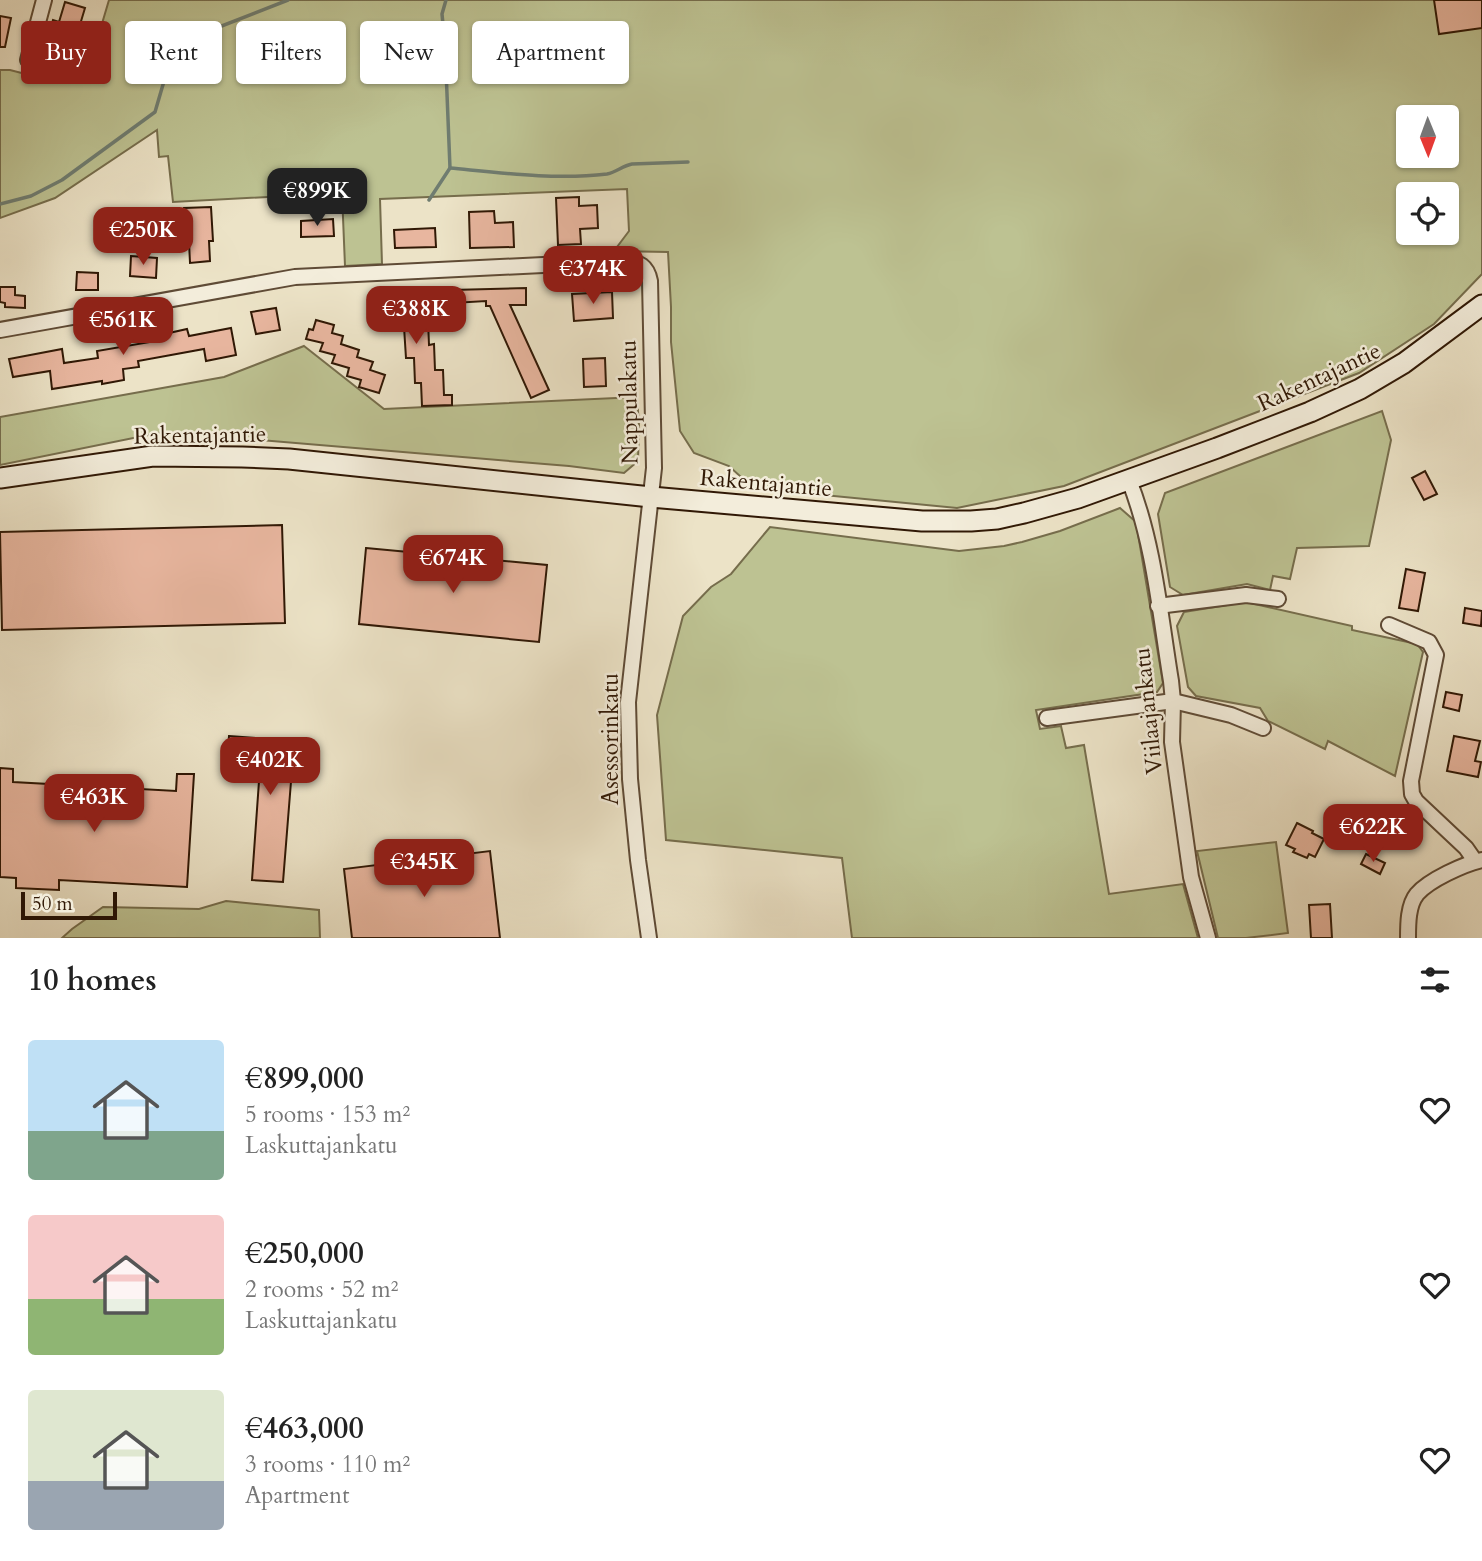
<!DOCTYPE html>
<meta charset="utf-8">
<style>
body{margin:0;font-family:Cardo,serif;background:#f6f6f6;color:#222;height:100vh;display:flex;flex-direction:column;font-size:26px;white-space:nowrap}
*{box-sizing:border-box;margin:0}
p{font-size:23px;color:#767676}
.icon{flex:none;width:38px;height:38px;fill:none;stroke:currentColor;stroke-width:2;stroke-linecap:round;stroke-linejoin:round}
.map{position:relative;height:938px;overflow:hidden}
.sheet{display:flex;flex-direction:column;background:#fff;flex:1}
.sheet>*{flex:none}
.hud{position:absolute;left:21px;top:21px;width:700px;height:63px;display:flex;gap:14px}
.needle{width:46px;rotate:179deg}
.tools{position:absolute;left:1396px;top:105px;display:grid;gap:14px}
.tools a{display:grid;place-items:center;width:63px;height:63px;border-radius:7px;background:#fff;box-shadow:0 2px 5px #0004;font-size:35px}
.scale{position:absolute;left:21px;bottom:18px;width:96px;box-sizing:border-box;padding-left:7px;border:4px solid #301805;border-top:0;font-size:19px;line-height:24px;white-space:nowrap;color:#301805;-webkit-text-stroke:5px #f3eddb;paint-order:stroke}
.price{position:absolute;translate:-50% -60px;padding:0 16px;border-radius:14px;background:#8f2418;color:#fff;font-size:23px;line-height:46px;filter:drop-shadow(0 2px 4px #0008)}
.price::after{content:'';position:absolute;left:50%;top:42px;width:21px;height:16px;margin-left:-10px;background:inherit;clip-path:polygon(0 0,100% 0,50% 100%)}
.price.active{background:#222;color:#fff}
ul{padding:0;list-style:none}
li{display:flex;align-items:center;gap:21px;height:175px;padding:0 28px}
li span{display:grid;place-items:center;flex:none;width:196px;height:140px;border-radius:7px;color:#555}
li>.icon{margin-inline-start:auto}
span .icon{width:84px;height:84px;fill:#fffc;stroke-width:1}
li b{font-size:30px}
h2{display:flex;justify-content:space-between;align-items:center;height:84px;padding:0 28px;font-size:30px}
.tag{padding:0 24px;border-radius:7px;background:#fff;box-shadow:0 2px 5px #0004;font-size:24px;line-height:63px}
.tag.active{background:#8f2418;color:#fff}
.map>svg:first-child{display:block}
.green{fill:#bdc292;stroke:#766d4c;stroke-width:2;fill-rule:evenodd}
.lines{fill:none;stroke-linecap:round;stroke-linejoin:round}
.stream{stroke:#6f7c70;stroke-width:3.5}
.building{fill:#e8b69f;stroke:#301805;stroke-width:2}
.street-casing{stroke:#5f4b36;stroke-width:18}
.secondary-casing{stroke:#301805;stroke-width:23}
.street{stroke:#f3eddb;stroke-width:14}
.secondary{stroke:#f3eddb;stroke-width:19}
.labels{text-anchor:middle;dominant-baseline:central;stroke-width:5;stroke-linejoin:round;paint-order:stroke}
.street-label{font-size:23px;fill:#301805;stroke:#f3eddb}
</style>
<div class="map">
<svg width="1482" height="938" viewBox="0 0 1482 938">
<rect width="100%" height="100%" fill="#ece3c7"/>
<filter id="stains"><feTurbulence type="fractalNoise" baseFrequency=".00286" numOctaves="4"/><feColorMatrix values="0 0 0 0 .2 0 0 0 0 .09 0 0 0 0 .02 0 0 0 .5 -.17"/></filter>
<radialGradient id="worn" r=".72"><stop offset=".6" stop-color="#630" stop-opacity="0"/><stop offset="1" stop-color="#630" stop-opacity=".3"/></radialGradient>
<g class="green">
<path d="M 109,0 L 1482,0 L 1482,274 L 1434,324 L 1359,373 L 1064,486 L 957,508 L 753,488 L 729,466 L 694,453 L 680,431 L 671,342 L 671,307 L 668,252 L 614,251 L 629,231 L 627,189 L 380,199 L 382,264 L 345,266 L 342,193 L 173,202 L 168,156 L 159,157 L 157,130 L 55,198 L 0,218 L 0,70 L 10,70 L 45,79 L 55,43 L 93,54 ZM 1409,117 L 1447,117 L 1447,156 L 1409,156 ZM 1409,194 L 1447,194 L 1447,233 L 1409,233 Z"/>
<path d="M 304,346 L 384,409 L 637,397 L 639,425 L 638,461 L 624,473 L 569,466 L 163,432 L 0,465 L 0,417 L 224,377 Z"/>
<path d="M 1382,411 L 1391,440 L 1369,546 L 1297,548 L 1290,579 L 1273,576 L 1270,590 L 1247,584 L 1183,595 L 1170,587 L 1158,514 L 1165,493 Z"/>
<path d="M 1120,508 L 1136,522 L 1163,683 L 1157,692 L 1036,710 L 1040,729 L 1061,726 L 1066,748 L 1084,745 L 1109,894 L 1183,884 L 1198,938 L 852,938 L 842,858 L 666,840 L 657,715 L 683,616 L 711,587 L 731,574 L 770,527 L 959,551 L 1004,546 L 1022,542 L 1060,531 Z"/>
<path d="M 1246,602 L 1352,626 L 1352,630 L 1417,644 L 1423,652 L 1395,776 L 1328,741 L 1325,749 L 1268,721 L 1260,708 L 1196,696 L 1188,687 L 1177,626 L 1184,612 Z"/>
<path d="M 1276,842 L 1288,933 L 1246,938 L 1218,938 L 1197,851 Z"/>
<path d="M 226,901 L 319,910 L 320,938 L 62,938 L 72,929 L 103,907 L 199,909 Z"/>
</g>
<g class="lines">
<g class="stream">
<path d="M 450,168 C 502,173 555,180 607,174 C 617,172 622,166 632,164 L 688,162"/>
<path d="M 429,200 L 450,168 L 445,45 L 442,14 L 446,0"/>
<path d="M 0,204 L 31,196 L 62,180 L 155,112 L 174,47 L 196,36 L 288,0"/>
</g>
</g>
<g class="building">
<path d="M 1434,0 L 1482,0 L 1482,28 L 1439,34 Z"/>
<path d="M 65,2 L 85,8 L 79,28 L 95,33 L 90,50 L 48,37 L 53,20 L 59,22 Z"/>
<path d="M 0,16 L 11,18 L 5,47 L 0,47 Z"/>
<path d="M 579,197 L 579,206 L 597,205 L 598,228 L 580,229 L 581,244 L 558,245 L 556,198 Z"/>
<path d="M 211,207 L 213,241 L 209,241 L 210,261 L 190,263 L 189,242 L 186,242 L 184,208 Z"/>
<path d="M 494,211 L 495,223 L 513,222 L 514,247 L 470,248 L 469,212 Z"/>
<path d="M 333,219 L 334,236 L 301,237 L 301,221 Z"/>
<path d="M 435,228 L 436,247 L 395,248 L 394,230 Z"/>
<path d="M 131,256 L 157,258 L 156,278 L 130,276 Z"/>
<path d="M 77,272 L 98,273 L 98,290 L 76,290 Z"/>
<path d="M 0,287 L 15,287 L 15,295 L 25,296 L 25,308 L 5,307 L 5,303 L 0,302 Z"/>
<path d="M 526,288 L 526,305 L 510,305 L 549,390 L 531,398 L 490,306 L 486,306 L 486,301 L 453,303 L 452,290 Z"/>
<path d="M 420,291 L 421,320 L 428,320 L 429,345 L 434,344 L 435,370 L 443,370 L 444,395 L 452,395 L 452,405 L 422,406 L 421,383 L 415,383 L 414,358 L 406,358 L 403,311 L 400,323 L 373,324 L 371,295 L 381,295 L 382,308 L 404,306 L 403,292 Z"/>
<path d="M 612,292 L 613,318 L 574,321 L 572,294 Z"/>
<path d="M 276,308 L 280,330 L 256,334 L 251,312 Z"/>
<path d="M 316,320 L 334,325 L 332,333 L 343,336 L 341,344 L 359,350 L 357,357 L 373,362 L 370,370 L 385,375 L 379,393 L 359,387 L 361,380 L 347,376 L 349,368 L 332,363 L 335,355 L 320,351 L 323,343 L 306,339 L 309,329 L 313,330 Z"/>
<path d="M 168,327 L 169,333 L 187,329 L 189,336 L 231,328 L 236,355 L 206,361 L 204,349 L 138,361 L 139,367 L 123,369 L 124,380 L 102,384 L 102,381 L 52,389 L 50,371 L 13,377 L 9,359 L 62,349 L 64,363 L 98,358 L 97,351 L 150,342 L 148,331 Z"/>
<path d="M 605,358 L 606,386 L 584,387 L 583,359 Z"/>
<path d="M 1425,471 L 1437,494 L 1424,500 L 1412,478 Z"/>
<path d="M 282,525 L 285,623 L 2,630 L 0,532 Z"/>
<path d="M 366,548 L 547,565 L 539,642 L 359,624 Z"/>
<path d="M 1406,569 L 1425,573 L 1418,611 L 1399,608 Z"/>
<path d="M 1465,608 L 1482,611 L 1481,626 L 1463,623 Z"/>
<path d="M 1446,692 L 1462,695 L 1459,711 L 1443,707 Z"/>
<path d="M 229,736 L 306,742 L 304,770 L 292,769 L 283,882 L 252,880 L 260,767 L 227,764 Z"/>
<path d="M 1454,736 L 1480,741 L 1475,761 L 1481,762 L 1478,777 L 1447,771 Z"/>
<path d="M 0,768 L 13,769 L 13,782 L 176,791 L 177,774 L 194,774 L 187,887 L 59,880 L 59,890 L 16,888 L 16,878 L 0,877 Z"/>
<path d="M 1297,823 L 1313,831 L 1312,833 L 1324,839 L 1315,857 L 1309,854 L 1307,858 L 1293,852 L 1295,849 L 1286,845 Z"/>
<path d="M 490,851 L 500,938 L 352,938 L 344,869 Z"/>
<path d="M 1366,854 L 1385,863 L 1380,874 L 1361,864 Z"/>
<path d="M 1330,904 L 1332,938 L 1311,938 L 1309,905 Z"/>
</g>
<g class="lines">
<g class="street-casing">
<g id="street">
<path d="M 28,60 L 44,0"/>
<path d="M 0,330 L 295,277 L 624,261 C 640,262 647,266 650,281 L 654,468 L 628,702 L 630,779 L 638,860 L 649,938"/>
<path d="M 1129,480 C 1154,543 1160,614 1171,681 L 1173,701 L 1172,742 L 1191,877 L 1208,938"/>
<path d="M 1158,606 L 1246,595 L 1278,599"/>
<path d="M 1389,625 L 1429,642 L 1436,655 L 1411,781 L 1412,794 L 1416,801 L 1466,848 L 1475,861"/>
<path d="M 1047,718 L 1173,701 L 1231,715 L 1263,728"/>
<path d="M 1408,938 C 1408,924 1408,905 1417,894 C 1429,880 1464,864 1482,860"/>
</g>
</g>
<g class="secondary-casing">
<path id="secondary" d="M 0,478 L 153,456 L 242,457 L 289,459 L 651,497 L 922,521 L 971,521 L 997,519 L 1024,513 L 1078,498 L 1217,448 L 1310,412 L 1360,389 L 1404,363 L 1482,305"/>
</g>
<use href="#street" class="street"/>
<use href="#secondary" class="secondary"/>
</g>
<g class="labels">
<g class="street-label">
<text transform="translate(1319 377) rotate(-25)">Rakentajantie</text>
<text transform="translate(629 402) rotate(-91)">Nappulakatu</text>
<text transform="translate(200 435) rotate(-1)">Rakentajantie</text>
<text transform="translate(766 483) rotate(5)">Rakentajantie</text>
<text transform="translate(1148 711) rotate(-96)">Viilaajankatu</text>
<text transform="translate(610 739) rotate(-90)">Asessorinkatu</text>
</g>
</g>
<rect width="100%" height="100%" filter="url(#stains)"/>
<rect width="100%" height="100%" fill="url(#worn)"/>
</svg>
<div class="tools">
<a><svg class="needle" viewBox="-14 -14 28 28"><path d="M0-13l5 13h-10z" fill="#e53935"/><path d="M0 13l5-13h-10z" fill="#767676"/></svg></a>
<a><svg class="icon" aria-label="locate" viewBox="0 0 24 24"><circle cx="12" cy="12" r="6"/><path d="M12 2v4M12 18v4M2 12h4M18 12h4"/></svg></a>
</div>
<div class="scale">50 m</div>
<b class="price active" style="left:317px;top:228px">€899K</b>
<b class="price" style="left:143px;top:267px">€250K</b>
<b class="price" style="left:593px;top:306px">€374K</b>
<b class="price" style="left:416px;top:346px">€388K</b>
<b class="price" style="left:123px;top:357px">€561K</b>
<b class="price" style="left:453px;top:595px">€674K</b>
<b class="price" style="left:270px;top:797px">€402K</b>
<b class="price" style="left:94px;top:834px">€463K</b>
<b class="price" style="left:1373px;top:864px">€622K</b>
<b class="price" style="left:424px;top:899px">€345K</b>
<div class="hud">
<a class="tag active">Buy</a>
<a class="tag">Rent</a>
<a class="tag">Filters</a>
<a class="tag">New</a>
<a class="tag">Apartment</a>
</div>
</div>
<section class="sheet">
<h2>10 homes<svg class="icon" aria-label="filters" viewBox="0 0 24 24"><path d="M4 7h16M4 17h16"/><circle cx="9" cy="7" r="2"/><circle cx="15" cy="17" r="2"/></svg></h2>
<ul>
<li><span style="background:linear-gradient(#bfe0f5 65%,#7fa58c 0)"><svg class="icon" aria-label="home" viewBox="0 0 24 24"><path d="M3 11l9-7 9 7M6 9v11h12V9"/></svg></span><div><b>€899,000</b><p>5 rooms · 153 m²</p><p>Laskuttajankatu</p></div><svg class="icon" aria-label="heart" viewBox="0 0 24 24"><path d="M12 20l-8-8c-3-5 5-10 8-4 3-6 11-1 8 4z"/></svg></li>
<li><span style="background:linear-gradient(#f6c9c9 60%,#8fb573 0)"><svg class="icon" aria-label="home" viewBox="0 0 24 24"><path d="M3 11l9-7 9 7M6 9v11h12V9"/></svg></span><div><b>€250,000</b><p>2 rooms · 52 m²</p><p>Laskuttajankatu</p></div><svg class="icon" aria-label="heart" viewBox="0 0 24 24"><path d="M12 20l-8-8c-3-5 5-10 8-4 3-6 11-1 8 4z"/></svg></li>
<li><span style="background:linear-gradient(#dfe7d0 65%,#9aa5b1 0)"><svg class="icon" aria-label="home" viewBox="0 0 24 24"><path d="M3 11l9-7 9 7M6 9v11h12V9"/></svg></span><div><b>€463,000</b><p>3 rooms · 110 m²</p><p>Apartment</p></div><svg class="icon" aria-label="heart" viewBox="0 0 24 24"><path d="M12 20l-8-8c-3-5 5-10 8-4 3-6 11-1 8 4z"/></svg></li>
</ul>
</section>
